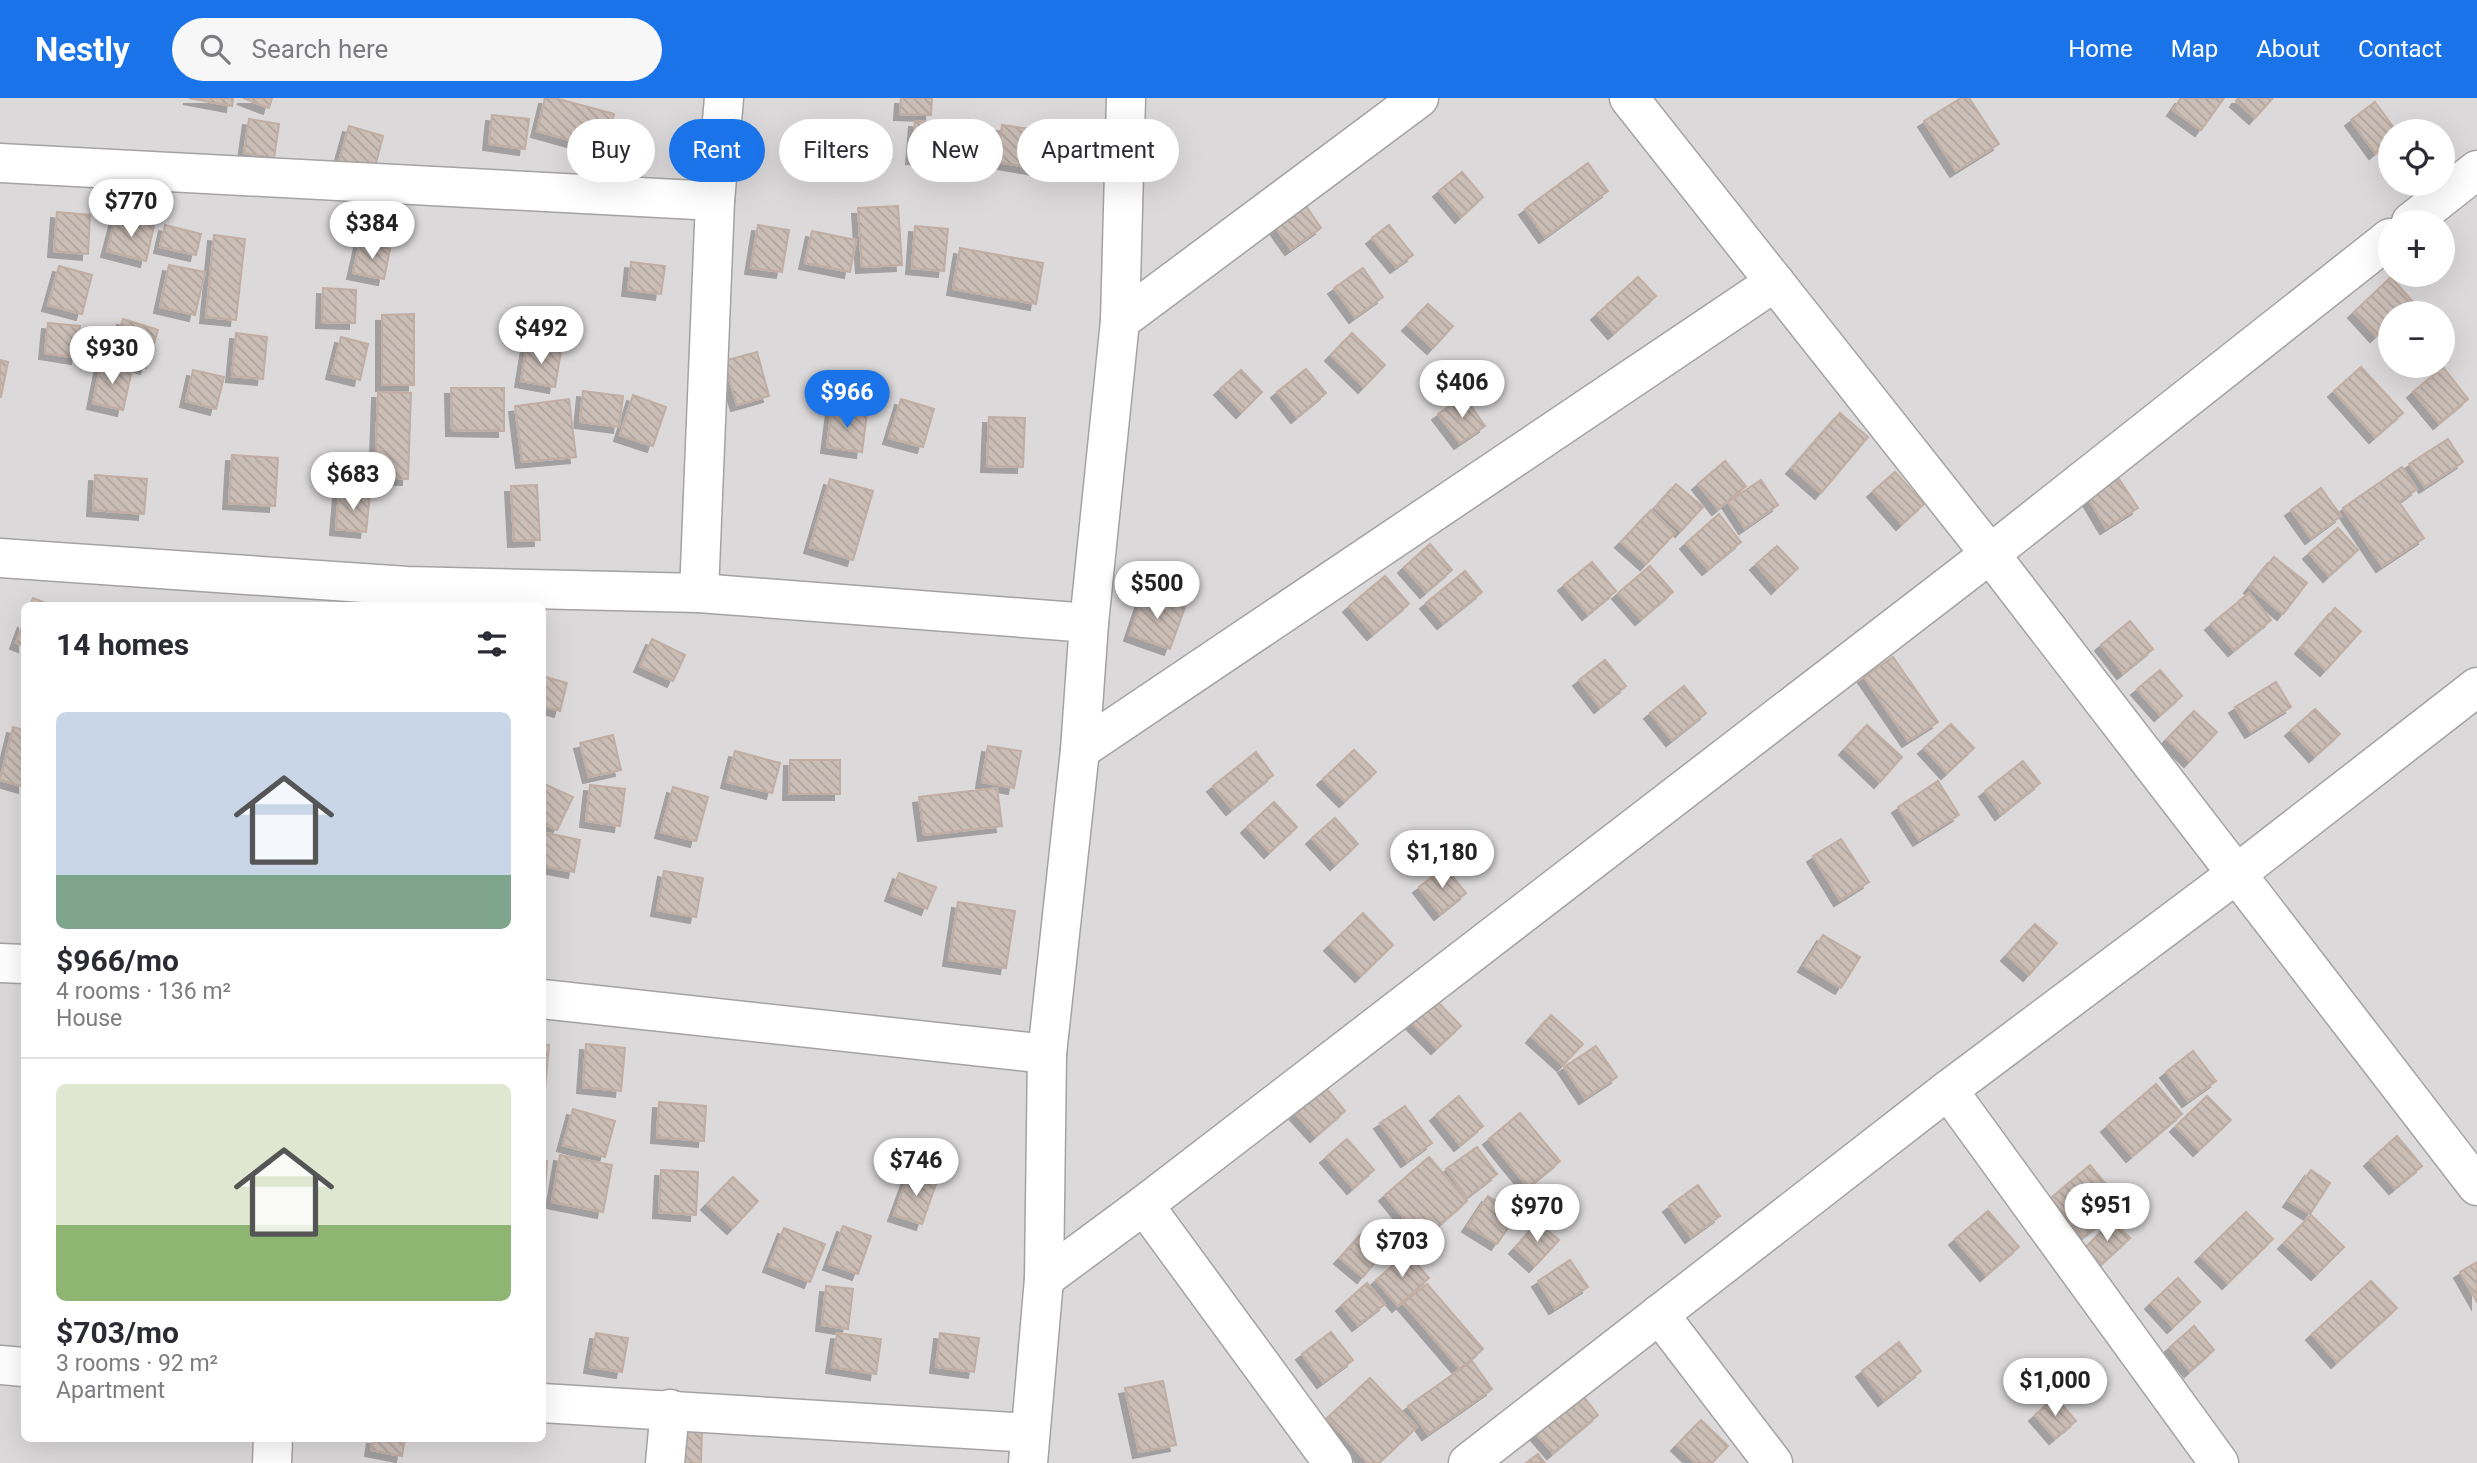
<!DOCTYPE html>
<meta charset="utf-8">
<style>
body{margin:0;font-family:Roboto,sans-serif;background:#f7f7f7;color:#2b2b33;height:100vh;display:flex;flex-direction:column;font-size:26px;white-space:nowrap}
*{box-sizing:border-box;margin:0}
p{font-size:23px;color:#7c7c81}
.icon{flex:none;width:38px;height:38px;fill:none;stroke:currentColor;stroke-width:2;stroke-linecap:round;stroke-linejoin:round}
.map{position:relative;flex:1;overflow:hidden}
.drawer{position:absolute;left:21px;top:504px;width:525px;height:840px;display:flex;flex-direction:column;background:#fff;border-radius:10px;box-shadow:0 7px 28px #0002}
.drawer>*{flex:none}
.banner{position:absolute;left:567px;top:21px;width:665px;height:63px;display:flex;gap:14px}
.controls{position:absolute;left:2378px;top:21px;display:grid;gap:14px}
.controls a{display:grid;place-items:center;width:77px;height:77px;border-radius:50%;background:#fff;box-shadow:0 7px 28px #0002;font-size:35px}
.price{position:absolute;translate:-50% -60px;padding:0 16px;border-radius:24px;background:#fff;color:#222;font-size:23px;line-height:46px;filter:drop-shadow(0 2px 4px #0008)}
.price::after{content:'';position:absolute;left:50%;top:42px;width:21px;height:16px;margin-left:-10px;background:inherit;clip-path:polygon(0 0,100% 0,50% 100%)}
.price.selected{background:#1a73e8;color:#fff}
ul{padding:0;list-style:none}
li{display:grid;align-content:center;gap:14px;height:371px;padding:0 35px}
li+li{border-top:2px solid #e1e1e2}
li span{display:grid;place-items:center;height:217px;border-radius:10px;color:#555}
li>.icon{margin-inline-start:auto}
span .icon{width:126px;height:126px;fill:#fffc;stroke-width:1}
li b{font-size:30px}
h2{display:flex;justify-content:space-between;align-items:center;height:84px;padding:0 35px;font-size:30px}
.pill{padding:0 24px;border-radius:32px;background:#fff;box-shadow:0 7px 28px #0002;font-size:24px;line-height:63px}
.pill.selected{background:#1a73e8;color:#fff}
header{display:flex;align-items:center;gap:42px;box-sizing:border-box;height:98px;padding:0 35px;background:#1a73e8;color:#fff}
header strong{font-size:33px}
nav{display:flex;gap:38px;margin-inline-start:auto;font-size:24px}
.search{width:490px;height:63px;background:#f7f7f7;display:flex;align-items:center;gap:18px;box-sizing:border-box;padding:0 24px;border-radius:38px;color:#7c7c81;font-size:26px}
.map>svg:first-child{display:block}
.residential{fill:#dbd9d9;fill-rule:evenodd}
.building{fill:url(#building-back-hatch);stroke:#c2ada2;stroke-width:2;filter:url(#shadow)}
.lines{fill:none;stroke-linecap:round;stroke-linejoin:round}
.minor-casing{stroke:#a3a3a3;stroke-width:41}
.minor{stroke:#fff;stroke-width:38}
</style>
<header>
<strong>Nestly</strong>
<div class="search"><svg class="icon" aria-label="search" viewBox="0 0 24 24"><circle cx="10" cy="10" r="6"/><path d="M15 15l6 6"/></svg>Search here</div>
<nav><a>Home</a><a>Map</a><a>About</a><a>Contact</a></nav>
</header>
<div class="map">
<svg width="2477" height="1365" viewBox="0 0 2477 1365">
<defs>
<pattern id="building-back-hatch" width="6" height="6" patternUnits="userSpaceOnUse" patternTransform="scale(1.75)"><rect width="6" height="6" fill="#cbbeb7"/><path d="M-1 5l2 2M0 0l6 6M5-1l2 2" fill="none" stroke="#aea39d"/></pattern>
<filter id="shadow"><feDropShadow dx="-6" dy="6" stdDeviation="0" flood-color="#0004"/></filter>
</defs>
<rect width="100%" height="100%" fill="#efe9e1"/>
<path class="residential" d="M 0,0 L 2477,0 L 2477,1365 L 0,1365 ZM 2390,33 L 2443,33 L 2443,86 L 2390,86 ZM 2390,124 L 2443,124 L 2443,177 L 2390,177 ZM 2390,215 L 2443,215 L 2443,268 L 2390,268 ZM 24,508 L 542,508 L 542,1340 L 24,1340 Z"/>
<g class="building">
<path d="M 189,0 L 233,0 L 232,8 Z"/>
<path d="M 243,0 L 272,0 L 269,10 Z"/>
<path d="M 545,0 L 555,0 L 614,16 L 605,52 L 537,33 Z"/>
<path d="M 901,0 L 932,0 L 931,17 L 900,16 Z"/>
<path d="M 1961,0 L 1969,0 L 1999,46 L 1956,73 L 1924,23 Z"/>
<path d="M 2181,0 L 2224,0 L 2201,32 L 2173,12 Z"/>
<path d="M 2238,0 L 2273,0 L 2255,20 L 2236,3 Z"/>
<path d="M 2375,4 L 2396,33 L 2390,33 L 2390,43 L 2375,55 L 2351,22 Z"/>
<path d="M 492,17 L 529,21 L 525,51 L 489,46 Z"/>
<path d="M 249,21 L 279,26 L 274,60 L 244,55 Z"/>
<path d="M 915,23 L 953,26 L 950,63 L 912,60 Z"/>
<path d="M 1002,27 L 1045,33 L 1038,71 L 997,64 Z"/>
<path d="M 349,28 L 383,38 L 373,77 L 338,67 Z"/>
<path d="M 1588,65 L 1608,93 L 1545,139 L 1525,111 Z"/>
<path d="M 1462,74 L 1483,99 L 1461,119 L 1439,93 Z"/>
<path d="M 1300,99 L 1321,130 L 1291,151 L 1269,120 Z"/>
<path d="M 898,108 L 902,167 L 862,169 L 858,110 Z"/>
<path d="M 57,114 L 90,117 L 88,156 L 54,153 Z"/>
<path d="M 116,119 L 154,128 L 146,163 L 107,153 Z"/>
<path d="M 165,127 L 201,136 L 196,157 L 160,149 Z"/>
<path d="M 758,127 L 789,132 L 782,174 L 751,170 Z"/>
<path d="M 1389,127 L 1413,157 L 1396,169 L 1372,140 Z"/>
<path d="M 915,128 L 948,131 L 944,173 L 912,170 Z"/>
<path d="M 812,133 L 856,142 L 850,174 L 805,165 Z"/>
<path d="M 214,137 L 245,141 L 236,222 L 206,219 Z"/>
<path d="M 360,144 L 390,151 L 384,181 L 353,175 Z"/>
<path d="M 960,150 L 1043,165 L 1036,206 L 953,191 Z"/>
<path d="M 631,164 L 665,168 L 661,196 L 628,192 Z"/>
<path d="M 169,167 L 205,174 L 195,217 L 160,209 Z"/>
<path d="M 59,168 L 92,177 L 82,216 L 48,207 Z"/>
<path d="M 1363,170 L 1383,199 L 1355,219 L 1334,190 Z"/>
<path d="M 1638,179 L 1656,198 L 1614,235 L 1597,216 Z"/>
<path d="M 2391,179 L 2413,204 L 2401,215 L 2390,215 L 2390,225 L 2376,238 L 2354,214 Z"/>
<path d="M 323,190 L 356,192 L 355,225 L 322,224 Z"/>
<path d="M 1428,206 L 1453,228 L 1433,250 L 1408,227 Z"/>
<path d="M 414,216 L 414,287 L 382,287 L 382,217 Z"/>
<path d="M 123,221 L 158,232 L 146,270 L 111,259 Z"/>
<path d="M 48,225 L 80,228 L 77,260 L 45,255 Z"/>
<path d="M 236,235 L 267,239 L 263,281 L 232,278 Z"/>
<path d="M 1352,235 L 1385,267 L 1364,289 L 1331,257 Z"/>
<path d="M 341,239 L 368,246 L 360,282 L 332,275 Z"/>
<path d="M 527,247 L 561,253 L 555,289 L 521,283 Z"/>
<path d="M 757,254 L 769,298 L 737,307 L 724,263 Z"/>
<path d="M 0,262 L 8,264 L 1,299 L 0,299 Z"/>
<path d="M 101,265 L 132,272 L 123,312 L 93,305 Z"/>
<path d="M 2361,269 L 2403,315 L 2375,339 L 2334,293 Z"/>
<path d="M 2443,269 L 2468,301 L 2439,325 L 2413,294 Z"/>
<path d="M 1306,271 L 1326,295 L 1297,319 L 1277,294 Z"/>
<path d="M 193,272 L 224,279 L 216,311 L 186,303 Z"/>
<path d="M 1241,272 L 1262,294 L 1242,314 L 1220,291 Z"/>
<path d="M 451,290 L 504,290 L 504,333 L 452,332 Z"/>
<path d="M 583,293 L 623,298 L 619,329 L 580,324 Z"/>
<path d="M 378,294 L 411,295 L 408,381 L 375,380 Z"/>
<path d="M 633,297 L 666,309 L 653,348 L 620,337 Z"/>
<path d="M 1464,298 L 1485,328 L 1460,345 L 1438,316 Z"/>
<path d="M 569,301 L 576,359 L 522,364 L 515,308 Z"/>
<path d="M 901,301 L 934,311 L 923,349 L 889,340 Z"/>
<path d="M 832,310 L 867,315 L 862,354 L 827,349 Z"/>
<path d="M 1840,315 L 1868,339 L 1821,395 L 1792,370 Z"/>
<path d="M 989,319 L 1025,320 L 1023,369 L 987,368 Z"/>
<path d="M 2448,341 L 2463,364 L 2425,389 L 2409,366 Z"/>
<path d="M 232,357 L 278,360 L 275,408 L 229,405 Z"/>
<path d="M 1725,363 L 1746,388 L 1718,411 L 1698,386 Z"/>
<path d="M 2402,369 L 2417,391 L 2399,404 L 2424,440 L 2382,468 L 2343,410 Z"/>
<path d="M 1895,374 L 1924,406 L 1902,426 L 1873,393 Z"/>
<path d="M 95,377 L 147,381 L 144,416 L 93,412 Z"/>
<path d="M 830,381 L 873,393 L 853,462 L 810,449 Z"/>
<path d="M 2119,381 L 2138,410 L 2106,430 L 2088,400 Z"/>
<path d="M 1761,382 L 1778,407 L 1745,430 L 1728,404 Z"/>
<path d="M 1676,386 L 1703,409 L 1681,433 L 1655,410 Z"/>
<path d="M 537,387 L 540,442 L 514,443 L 511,388 Z"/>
<path d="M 2321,390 L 2341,418 L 2311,440 L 2291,412 Z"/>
<path d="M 339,394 L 370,397 L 366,434 L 336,431 Z"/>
<path d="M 1651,412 L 1675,435 L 1646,466 L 1621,444 Z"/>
<path d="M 1719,416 L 1741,444 L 1708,471 L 1686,445 Z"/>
<path d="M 2338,430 L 2358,452 L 2329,478 L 2309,455 Z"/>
<path d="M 1430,446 L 1452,472 L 1426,494 L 1404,469 Z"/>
<path d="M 1777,448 L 1798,470 L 1777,490 L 1756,466 Z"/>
<path d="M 2274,459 L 2307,485 L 2283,516 L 2250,489 Z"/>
<path d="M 1592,464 L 1616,493 L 1588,516 L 1564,487 Z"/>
<path d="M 1650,468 L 1673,494 L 1641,521 L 1618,495 Z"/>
<path d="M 1465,473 L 1482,494 L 1443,525 L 1426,505 Z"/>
<path d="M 1385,478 L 1409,506 L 1373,536 L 1349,508 Z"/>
<path d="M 1144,495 L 1185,509 L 1170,551 L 1130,537 Z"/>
<path d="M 2249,495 L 2271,522 L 2234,552 L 2211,526 Z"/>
<path d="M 33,500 L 53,508 L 30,508 Z"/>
<path d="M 2335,510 L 2361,533 L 2326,572 L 2301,550 Z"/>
<path d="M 24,523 L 24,548 L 16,545 Z"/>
<path d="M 2130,523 L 2153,551 L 2123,575 L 2101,547 Z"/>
<path d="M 652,541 L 685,557 L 673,583 L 640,568 Z"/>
<path d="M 1893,559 L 1938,624 L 1908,643 L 1864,579 Z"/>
<path d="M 1605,562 L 1626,588 L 1600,609 L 1579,582 Z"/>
<path d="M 2160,572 L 2182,598 L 2160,617 L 2137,591 Z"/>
<path d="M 542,578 L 567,585 L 560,613 L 542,608 Z"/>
<path d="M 2276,584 L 2291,609 L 2251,634 L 2235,609 Z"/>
<path d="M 1684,588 L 1706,615 L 1672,642 L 1650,615 Z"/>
<path d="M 2315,611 L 2340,636 L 2315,658 L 2291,632 Z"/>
<path d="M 2194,613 L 2217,634 L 2190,663 L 2167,641 Z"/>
<path d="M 1951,626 L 1974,650 L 1947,675 L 1924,650 Z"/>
<path d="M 1867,627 L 1902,659 L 1880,684 L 1845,651 Z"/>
<path d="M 13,629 L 24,632 L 24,689 L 0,682 Z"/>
<path d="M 613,637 L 621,672 L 589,679 L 580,645 Z"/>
<path d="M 988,648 L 1021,653 L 1014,690 L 982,684 Z"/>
<path d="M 1354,652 L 1376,674 L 1345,703 L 1323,681 Z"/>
<path d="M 735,653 L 780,665 L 772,695 L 727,684 Z"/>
<path d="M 1256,654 L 1273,677 L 1232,711 L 1213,688 Z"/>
<path d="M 790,662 L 840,662 L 840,696 L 789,696 Z"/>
<path d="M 2023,663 L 2040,685 L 2001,716 L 1985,693 Z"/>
<path d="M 1938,683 L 1959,717 L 1919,742 L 1898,709 Z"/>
<path d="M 542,685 L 573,699 L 557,732 L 542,725 Z"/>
<path d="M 590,687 L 625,691 L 620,728 L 586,723 Z"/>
<path d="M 673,689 L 708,699 L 696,743 L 661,734 Z"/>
<path d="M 997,690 L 1002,728 L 924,737 L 919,699 Z"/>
<path d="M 1274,704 L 1297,729 L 1270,754 L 1247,729 Z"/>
<path d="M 1335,720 L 1358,746 L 1336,766 L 1312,740 Z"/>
<path d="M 542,734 L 580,742 L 574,774 L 542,768 Z"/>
<path d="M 1841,741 L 1869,784 L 1840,802 L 1813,758 Z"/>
<path d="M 1445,769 L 1466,795 L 1440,816 L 1419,789 Z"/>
<path d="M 664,773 L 703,780 L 696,819 L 657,812 Z"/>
<path d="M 899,775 L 936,789 L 927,811 L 891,797 Z"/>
<path d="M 958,804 L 1015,813 L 1006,870 L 949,862 Z"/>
<path d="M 1363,815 L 1393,847 L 1361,878 L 1330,847 Z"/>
<path d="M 2035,826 L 2057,845 L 2029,877 L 2007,857 Z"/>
<path d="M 1823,837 L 1860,859 L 1841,890 L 1804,868 Z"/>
<path d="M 1436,902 L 1461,928 L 1437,950 L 1412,925 Z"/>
<path d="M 1551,917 L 1583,946 L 1563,967 L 1532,939 Z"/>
<path d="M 542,946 L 549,947 L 544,1003 L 542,1003 Z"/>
<path d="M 586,946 L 625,950 L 621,993 L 583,989 Z"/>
<path d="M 1596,948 L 1617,979 L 1585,1000 L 1564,969 Z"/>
<path d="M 2193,953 L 2216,983 L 2188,1003 L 2166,974 Z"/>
<path d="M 2156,986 L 2182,1016 L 2132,1058 L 2107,1028 Z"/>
<path d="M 1325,989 L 1345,1013 L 1316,1038 L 1296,1016 Z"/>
<path d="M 1459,998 L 1483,1028 L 1460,1047 L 1436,1017 Z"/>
<path d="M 2207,998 L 2231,1022 L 2199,1052 L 2176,1028 Z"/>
<path d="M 659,1004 L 706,1008 L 704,1043 L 657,1039 Z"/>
<path d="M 1405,1008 L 1432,1045 L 1407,1063 L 1380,1025 Z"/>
<path d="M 573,1011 L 615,1023 L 605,1059 L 563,1047 Z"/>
<path d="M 1520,1015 L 1560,1063 L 1528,1089 L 1489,1041 Z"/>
<path d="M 2397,1038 L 2422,1068 L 2395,1090 L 2370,1062 Z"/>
<path d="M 1347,1041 L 1374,1072 L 1353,1090 L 1326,1059 Z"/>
<path d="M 1477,1049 L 1497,1076 L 1467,1099 L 1446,1071 Z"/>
<path d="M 560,1057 L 612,1067 L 603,1114 L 552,1104 Z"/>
<path d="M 1429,1059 L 1467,1103 L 1422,1142 L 1385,1097 Z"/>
<path d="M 542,1063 L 547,1063 L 544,1110 L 542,1110 Z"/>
<path d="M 2090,1067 L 2123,1107 L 2083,1139 L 2051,1100 Z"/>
<path d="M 661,1072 L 698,1074 L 696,1117 L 659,1114 Z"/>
<path d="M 2311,1072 L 2330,1085 L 2310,1116 L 2289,1103 Z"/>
<path d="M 910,1073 L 937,1083 L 922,1126 L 894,1117 Z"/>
<path d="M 733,1079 L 758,1103 L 733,1130 L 707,1106 Z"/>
<path d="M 1698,1087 L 1720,1118 L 1691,1139 L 1669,1108 Z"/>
<path d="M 1488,1098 L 1517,1117 L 1497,1146 L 1468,1128 Z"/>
<path d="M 1988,1113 L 2019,1149 L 1986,1177 L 1955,1141 Z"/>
<path d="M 2246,1114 L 2273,1141 L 2228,1185 L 2201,1158 Z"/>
<path d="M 2311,1117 L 2344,1149 L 2317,1176 L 2284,1145 Z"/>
<path d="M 2112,1123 L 2130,1140 L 2102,1166 L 2085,1150 Z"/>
<path d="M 1538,1124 L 1559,1142 L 1535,1168 L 1515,1150 Z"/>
<path d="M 843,1128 L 871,1138 L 858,1176 L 829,1166 Z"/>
<path d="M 784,1130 L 825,1146 L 810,1184 L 769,1168 Z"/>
<path d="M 1365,1132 L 1387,1150 L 1363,1179 L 1340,1160 Z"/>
<path d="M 1407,1155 L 1429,1180 L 1398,1208 L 1376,1182 Z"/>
<path d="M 1570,1162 L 1588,1189 L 1555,1210 L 1538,1183 Z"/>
<path d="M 2477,1164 L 2477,1204 L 2460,1174 Z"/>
<path d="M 2178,1180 L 2200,1204 L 2173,1229 L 2151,1205 Z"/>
<path d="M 2371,1183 L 2397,1210 L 2337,1264 L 2312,1236 Z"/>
<path d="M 1367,1185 L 1385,1206 L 1358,1227 L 1342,1207 Z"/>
<path d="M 1427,1186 L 1483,1251 L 1460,1271 L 1403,1205 Z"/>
<path d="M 826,1188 L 853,1191 L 848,1231 L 822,1227 Z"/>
<path d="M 2194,1228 L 2214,1252 L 2190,1273 L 2170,1249 Z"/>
<path d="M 1331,1234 L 1353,1262 L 1323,1284 L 1302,1256 Z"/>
<path d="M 596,1235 L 628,1240 L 622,1274 L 590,1269 Z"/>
<path d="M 837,1235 L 881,1241 L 876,1276 L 832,1269 Z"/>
<path d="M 940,1235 L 979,1240 L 974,1274 L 936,1269 Z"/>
<path d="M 1899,1244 L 1921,1273 L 1884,1302 L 1862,1273 Z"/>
<path d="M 1472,1263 L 1492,1291 L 1428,1336 L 1408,1308 Z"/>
<path d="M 1370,1280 L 1417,1329 L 1379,1365 L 1368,1365 L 1327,1320 Z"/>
<path d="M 1163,1283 L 1176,1347 L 1139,1354 L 1125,1290 Z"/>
<path d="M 1580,1294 L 1598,1317 L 1553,1355 L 1534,1333 Z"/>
<path d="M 2055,1299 L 2076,1323 L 2055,1340 L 2035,1317 Z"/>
<path d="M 1701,1322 L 1728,1348 L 1712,1365 L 1696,1365 L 1677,1347 Z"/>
<path d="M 673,1328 L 702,1330 L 701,1365 L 671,1365 Z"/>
<path d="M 373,1340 L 405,1340 L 402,1358 L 371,1352 Z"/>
<path d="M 1538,1356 L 1545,1365 L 1526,1365 Z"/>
</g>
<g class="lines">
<g class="minor-casing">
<g id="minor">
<path d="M 1629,0 L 1990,456 L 2477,1088"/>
<path d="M 0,65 L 715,103"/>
<path d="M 2411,124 L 2477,72"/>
<path d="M 1120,223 L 1419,0"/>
<path d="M 0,460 L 407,488 L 699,495 L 1089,525"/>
<path d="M 699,495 L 715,103 L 724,0"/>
<path d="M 1080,652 L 1775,184"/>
<path d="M 0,865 L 24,866"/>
<path d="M 542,901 L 1047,956"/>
<path d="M 1948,992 L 2219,1365"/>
<path d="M 1144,1107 L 1333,1365"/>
<path d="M 1044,1181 L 1144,1107 L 1990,456 L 2390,140"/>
<path d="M 1659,1216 L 1773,1365"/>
<path d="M 0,1267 L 24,1269"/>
<path d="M 542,1305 L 1030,1335"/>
<path d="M 272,1365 L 273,1340"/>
<path d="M 665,1365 L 670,1311"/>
<path d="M 1028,1365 L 1044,1181 L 1047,956 L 1080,652 L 1089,525 L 1120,223 L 1126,0"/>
<path d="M 1468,1365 L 1948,992 L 2235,777 L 2477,589"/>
</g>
</g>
<use href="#minor" class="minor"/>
</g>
</svg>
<div class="controls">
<a><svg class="icon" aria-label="locate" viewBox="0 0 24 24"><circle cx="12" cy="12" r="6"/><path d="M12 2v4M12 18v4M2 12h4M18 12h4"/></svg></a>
<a>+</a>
<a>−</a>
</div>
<b class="price" style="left:131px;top:141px">$770</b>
<b class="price" style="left:372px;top:163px">$384</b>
<b class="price" style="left:541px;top:268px">$492</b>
<b class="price" style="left:112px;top:288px">$930</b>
<b class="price" style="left:1462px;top:322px">$406</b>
<b class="price selected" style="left:847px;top:332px">$966</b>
<b class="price" style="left:353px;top:414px">$683</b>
<b class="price" style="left:1157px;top:523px">$500</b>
<b class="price" style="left:1442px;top:792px">$1,180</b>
<b class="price" style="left:916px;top:1100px">$746</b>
<b class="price" style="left:2107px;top:1145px">$951</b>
<b class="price" style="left:1537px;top:1146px">$970</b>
<b class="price" style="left:1402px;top:1181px">$703</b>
<b class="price" style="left:2055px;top:1320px">$1,000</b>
<div class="banner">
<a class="pill">Buy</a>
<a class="pill selected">Rent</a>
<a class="pill">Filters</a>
<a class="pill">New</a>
<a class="pill">Apartment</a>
</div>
<section class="drawer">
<h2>14 homes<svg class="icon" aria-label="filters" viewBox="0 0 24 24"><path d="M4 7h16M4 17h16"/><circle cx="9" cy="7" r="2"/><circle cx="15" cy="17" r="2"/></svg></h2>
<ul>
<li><span style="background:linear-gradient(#c9d6e8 75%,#7fa58c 0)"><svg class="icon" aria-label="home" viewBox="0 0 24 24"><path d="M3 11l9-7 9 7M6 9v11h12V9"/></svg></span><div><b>$966/mo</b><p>4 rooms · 136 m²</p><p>House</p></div></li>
<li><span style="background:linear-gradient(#dfe7d0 65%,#8fb573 0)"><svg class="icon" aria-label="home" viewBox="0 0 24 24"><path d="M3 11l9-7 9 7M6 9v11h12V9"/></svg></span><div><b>$703/mo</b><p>3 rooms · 92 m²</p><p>Apartment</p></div></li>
</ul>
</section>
</div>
